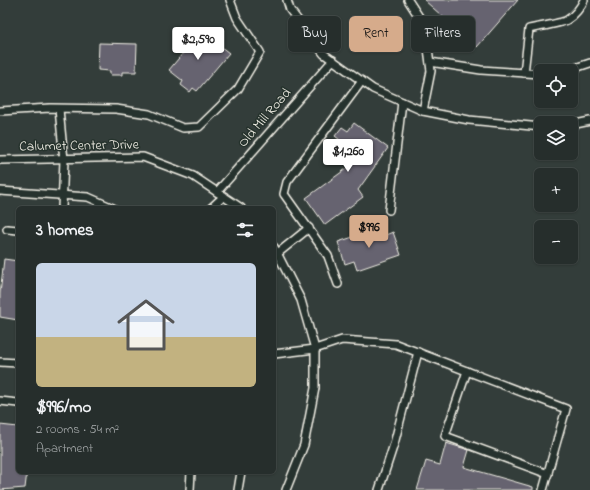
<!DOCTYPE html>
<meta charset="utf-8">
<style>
body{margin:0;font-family:"Indie Flower",sans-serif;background:#2e3634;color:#f1f3f6;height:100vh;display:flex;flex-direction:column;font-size:15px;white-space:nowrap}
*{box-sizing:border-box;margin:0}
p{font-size:13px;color:#a4a8a9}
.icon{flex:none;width:22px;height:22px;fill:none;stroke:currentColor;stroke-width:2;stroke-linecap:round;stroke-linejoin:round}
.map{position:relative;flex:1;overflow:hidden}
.details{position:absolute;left:16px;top:206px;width:260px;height:268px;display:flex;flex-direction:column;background:#262e2c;border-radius:6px;box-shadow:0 1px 3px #0004,0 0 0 1px #424a48}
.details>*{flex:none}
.hud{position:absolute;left:288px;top:16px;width:242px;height:36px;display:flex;gap:8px}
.fabs{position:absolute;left:534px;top:64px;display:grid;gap:8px}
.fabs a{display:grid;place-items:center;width:44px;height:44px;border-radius:6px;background:#262e2c;box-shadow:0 1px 3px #0004,0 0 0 1px #424a48;font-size:20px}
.price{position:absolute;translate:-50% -34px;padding:0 9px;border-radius:4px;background:#fff;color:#222;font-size:13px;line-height:26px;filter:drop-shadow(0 1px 2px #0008)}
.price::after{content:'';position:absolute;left:50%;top:24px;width:12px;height:9px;margin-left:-6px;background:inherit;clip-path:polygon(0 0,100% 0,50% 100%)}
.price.current{background:#d6ab8b;color:#111}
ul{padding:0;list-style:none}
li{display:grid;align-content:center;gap:8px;height:212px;padding:0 20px}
li span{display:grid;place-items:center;height:124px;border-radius:6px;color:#555}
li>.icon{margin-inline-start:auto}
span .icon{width:72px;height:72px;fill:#fffc;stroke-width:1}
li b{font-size:17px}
h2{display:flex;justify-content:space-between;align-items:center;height:48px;padding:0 20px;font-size:17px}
.chip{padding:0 14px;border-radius:6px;background:#262e2c;box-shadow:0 1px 3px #0004,0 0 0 1px #424a48;font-size:14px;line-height:36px}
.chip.current{background:#d6ab8b;color:#111}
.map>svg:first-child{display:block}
.building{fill:#666470;stroke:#f4f1e8}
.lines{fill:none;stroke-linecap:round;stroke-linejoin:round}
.service-casing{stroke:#f4f1e8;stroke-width:10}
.service{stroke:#26332d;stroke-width:7}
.labels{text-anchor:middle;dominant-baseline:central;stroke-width:3;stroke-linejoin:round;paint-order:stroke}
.street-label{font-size:14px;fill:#f4f1e8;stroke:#26332d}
</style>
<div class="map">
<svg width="590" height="490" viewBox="0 0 590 490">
<rect width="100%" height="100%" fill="#333d3a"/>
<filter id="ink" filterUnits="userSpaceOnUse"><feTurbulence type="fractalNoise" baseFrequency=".025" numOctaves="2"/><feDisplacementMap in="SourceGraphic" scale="8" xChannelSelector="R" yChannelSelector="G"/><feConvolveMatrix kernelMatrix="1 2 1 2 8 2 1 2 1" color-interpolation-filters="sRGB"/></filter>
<g filter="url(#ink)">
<g class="building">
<path d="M 424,0 L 518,0 L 477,47 Z"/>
<path d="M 196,30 L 199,33 L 201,31 L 229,53 L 197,91 L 193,88 L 190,92 L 181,85 L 183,81 L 169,70 L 193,41 L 189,38 Z"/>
<path d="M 99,43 L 137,44 L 136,72 L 122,72 L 122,75 L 110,75 L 110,71 L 98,70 Z"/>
<path d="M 354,123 L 388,148 L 358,190 L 363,197 L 325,225 L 306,198 L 350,166 L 331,152 L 340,140 L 335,136 L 342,127 L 348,131 Z"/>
<path d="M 380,228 L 383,236 L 393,232 L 401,255 L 357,270 L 354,261 L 345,264 L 338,242 Z"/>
<path d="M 4,259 L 18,261 L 18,320 L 0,317 L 0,294 Z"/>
<path d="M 0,425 L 18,427 L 18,472 L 27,472 L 25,488 L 0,490 Z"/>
<path d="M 446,443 L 469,450 L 464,467 L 533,487 L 533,490 L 417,490 L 426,461 L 440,465 Z"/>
</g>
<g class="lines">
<g class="service-casing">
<g id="service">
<path d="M 287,0 L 290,10 L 324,54 L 373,89 L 423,111 L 469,120 L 541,127"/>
<path d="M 408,0 L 425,26 L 431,71 L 423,111"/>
<path d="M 430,62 L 481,70 L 541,74"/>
<path d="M 566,71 L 590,63"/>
<path d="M 524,73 L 529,29 C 537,27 563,23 567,20 C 574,16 581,7 584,0"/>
<path d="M 59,109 L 64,160 L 62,208"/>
<path d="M 0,111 L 50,108 L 116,109 L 149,114 L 183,128 L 199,127 L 238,89 L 260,52 L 237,18 L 230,0"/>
<path d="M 571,125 L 590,121"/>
<path d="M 0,160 L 143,157 L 193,176 L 241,208"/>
<path d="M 0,191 L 88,197 L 113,208"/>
<path d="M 217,192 L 333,60"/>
<path d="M 211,208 L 224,196"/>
<path d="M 389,210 L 402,102"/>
<path d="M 7,229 L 18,230"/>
<path d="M 274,247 L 301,300 L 315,349 L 315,388 L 304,445 L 286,490"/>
<path d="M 278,253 L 309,228"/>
<path d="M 338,284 L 328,256 L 284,194 L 287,182 L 362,81"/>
<path d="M 274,354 L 315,349 L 342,340 L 396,344 L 566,409 L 543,490"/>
<path d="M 0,362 L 18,363"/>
<path d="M 467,371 L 445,436 L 548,474"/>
<path d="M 0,401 L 18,403"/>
<path d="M 190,490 L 191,472"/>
<path d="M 238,490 L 241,472"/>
<path d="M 379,490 L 394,444 L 418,352"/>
</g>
</g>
<use href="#service" class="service"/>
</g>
</g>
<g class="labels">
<g class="street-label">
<text transform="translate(265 118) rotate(-49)">Old Mill Road</text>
<text transform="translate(79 146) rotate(-1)">Calumet Center Drive</text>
</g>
</g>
</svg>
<div class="fabs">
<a><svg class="icon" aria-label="locate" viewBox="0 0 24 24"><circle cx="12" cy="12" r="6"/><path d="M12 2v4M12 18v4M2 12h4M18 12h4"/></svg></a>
<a><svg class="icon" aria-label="layers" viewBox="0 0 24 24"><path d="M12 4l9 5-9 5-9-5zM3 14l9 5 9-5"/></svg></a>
<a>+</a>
<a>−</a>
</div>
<b class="price" style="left:198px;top:61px">$2,590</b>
<b class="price" style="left:348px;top:173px">$1,260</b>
<b class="price current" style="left:369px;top:249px">$996</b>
<div class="hud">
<a class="chip">Buy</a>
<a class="chip current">Rent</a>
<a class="chip">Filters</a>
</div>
<section class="details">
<h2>3 homes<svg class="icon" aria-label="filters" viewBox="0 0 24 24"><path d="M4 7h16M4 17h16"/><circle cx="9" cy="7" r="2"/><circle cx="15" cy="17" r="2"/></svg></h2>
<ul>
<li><span style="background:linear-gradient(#c9d6e8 60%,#c2b280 0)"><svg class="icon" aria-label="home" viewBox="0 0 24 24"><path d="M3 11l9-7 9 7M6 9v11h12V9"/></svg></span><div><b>$996/mo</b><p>2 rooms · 54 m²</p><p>Apartment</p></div></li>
</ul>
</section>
</div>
